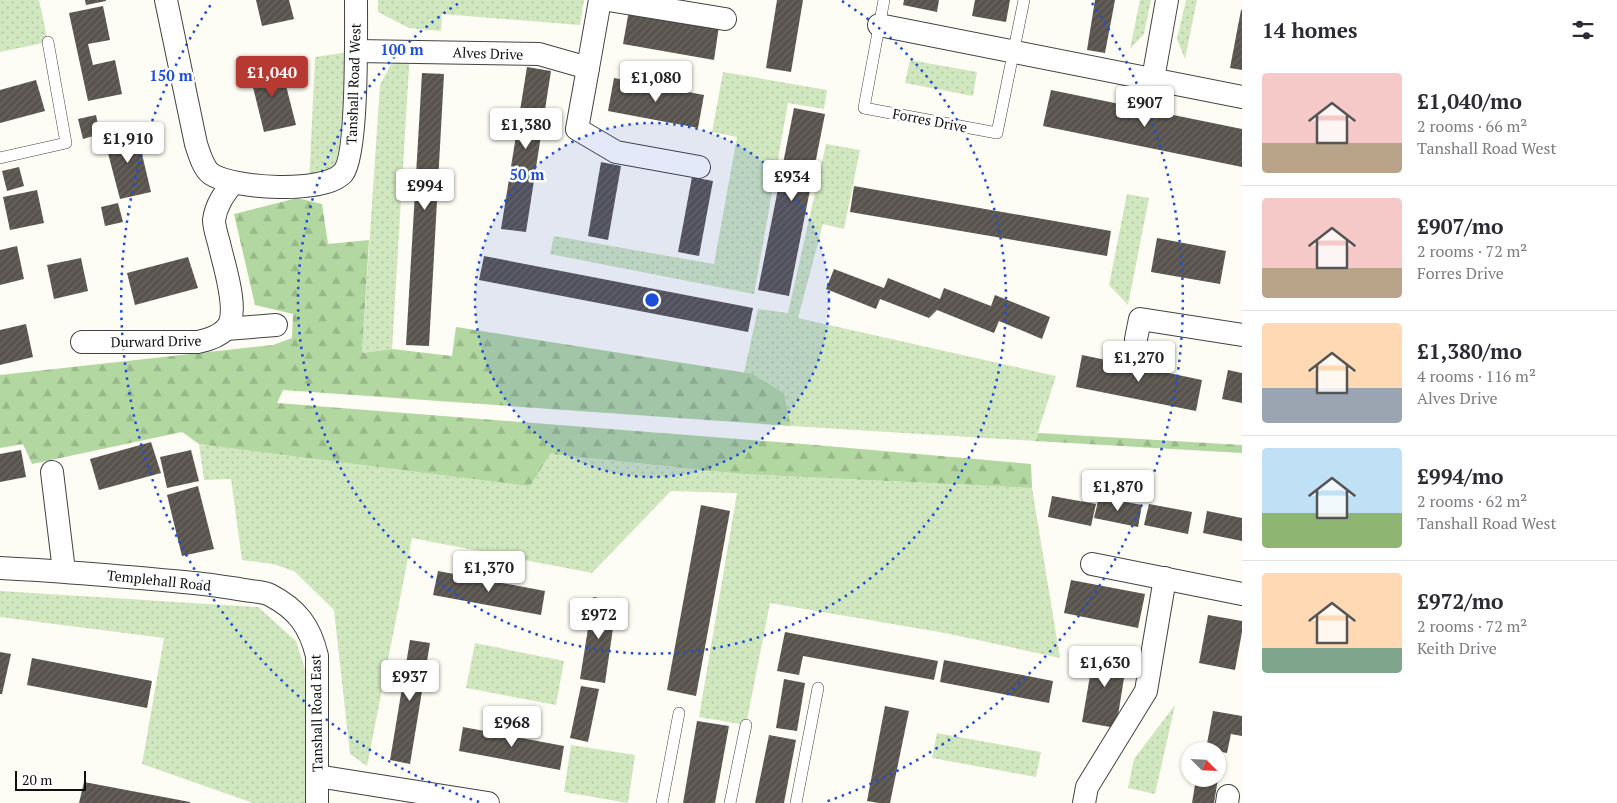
<!DOCTYPE html>
<meta charset="utf-8">
<style>
body{margin:0;font-family:"PT Serif",serif;background:#f7f7f7;color:#2b2b33;height:100vh;display:flex;flex-direction:column;font-size:19px;white-space:nowrap}
*{box-sizing:border-box;margin:0}
p{font-size:16px;color:#7c7c81}
.icon{flex:none;width:28px;height:28px;fill:none;stroke:currentColor;stroke-width:2;stroke-linecap:round;stroke-linejoin:round}
.map{position:relative;flex:1;overflow:hidden}
.sheet{display:flex;flex-direction:column;background:#fff;width:375px}
.sheet>*{flex:none}
.needle{width:32px;rotate:114deg}
.fabs{position:absolute;left:1181px;top:742px;display:grid;gap:10px}
.fabs a{display:grid;place-items:center;width:45px;height:45px;border-radius:50%;background:#fff;box-shadow:0 1px 4px #0004;font-size:25px}
.scale{position:absolute;left:15px;bottom:12px;width:71px;box-sizing:border-box;padding-left:5px;border:2px solid #101010;border-top:0;font-size:14px;line-height:18px;white-space:nowrap;color:#101010;-webkit-text-stroke:4px #fff;paint-order:stroke}
.price{position:absolute;translate:-50% -42px;padding:0 11px;border-radius:5px;background:#fff;color:#222;font-size:16px;line-height:32px;filter:drop-shadow(0 1px 2px #0008)}
.price::after{content:'';position:absolute;left:50%;top:30px;width:15px;height:11px;margin-left:-8px;background:inherit;clip-path:polygon(0 0,100% 0,50% 100%)}
.price.on{background:#b73a32;color:#fff}
ul{padding:0;list-style:none}
li{display:flex;align-items:center;gap:15px;height:125px;padding:0 20px}
li+li{border-top:1px solid #e1e1e2}
li span{display:grid;place-items:center;flex:none;width:140px;height:100px;border-radius:5px;color:#555}
li>.icon{margin-inline-start:auto}
span .icon{width:60px;height:60px;fill:#fffc;stroke-width:1}
li b{font-size:21px}
h2{display:flex;justify-content:space-between;align-items:center;height:60px;padding:0 20px;font-size:21px}
main{display:flex;flex:1;min-height:0}
.map>svg:first-child{display:block}
.grass{fill:url(#grass-dots)}
.forest{fill:url(#forest-firs)}
.building{fill:url(#building-hatch)}
.lines{fill:none;stroke-linecap:round;stroke-linejoin:round}
.service-casing{stroke:#434343;stroke-width:12}
.minor-casing{stroke:#434343;stroke-width:24}
.service{stroke:#fff;stroke-width:11}
.minor{stroke:#fff;stroke-width:22}
.ring{fill:none;stroke:#1d4ed8;stroke-width:2.5;stroke-dasharray:2.5 5}
.labels{text-anchor:middle;dominant-baseline:central;stroke-width:5;stroke-linejoin:round;paint-order:stroke}
.street-label{font-size:14px;fill:#101010;stroke:#fff}
.centre{fill:#1d4ed8;stroke:#fff;stroke-width:2.5}
.ring-label{font-size:15px;text-anchor:middle;font-weight:bold;fill:#1d4ed8;stroke:#fff;stroke-width:5;stroke-linejoin:round;paint-order:stroke}
</style>
<main>
<div class="map">
<svg width="1242" height="803" viewBox="0 0 1242 803">
<defs>
<pattern id="grass-dots" width="8" height="8" patternUnits="userSpaceOnUse" patternTransform="scale(1.25)"><rect width="8" height="8" fill="#d0e7bf"/><path d="M2 2h.1M6 6h.1" fill="none" stroke="#b2c5a3" stroke-width="1.8" stroke-linecap="round"/></pattern>
<pattern id="forest-firs" width="22" height="20" patternUnits="userSpaceOnUse" patternTransform="scale(1.25)"><rect width="22" height="20" fill="#b3d7a0"/><path d="M5 1l3.5 6h-7zM16 11l3.5 6h-7z" fill="#99b889"/></pattern>
<pattern id="building-hatch" width="6" height="6" patternUnits="userSpaceOnUse" patternTransform="scale(1.25)"><rect width="6" height="6" fill="#58534d"/><path d="M-1 1l2-2M0 6l6-6M5 7l2-2" fill="none" stroke="#6b6762"/></pattern>
</defs>
<rect width="100%" height="100%" fill="#fefdf5"/>
<g class="grass">
<path d="M 0,0 L 39,0 L 48,42 L 0,52 Z"/>
<path d="M 378,0 L 584,0 L 580,25 L 442,14 L 441,31 L 409,28 L 378,12 Z"/>
<path d="M 1140,0 L 1151,0 L 1144,34 L 1130,49 Z"/>
<path d="M 1186,0 L 1197,0 L 1185,59 L 1177,39 Z"/>
<path d="M 356,51 L 350,157 L 309,186 L 315,57 Z"/>
<path d="M 410,51 L 392,349 L 362,353 L 380,85 L 391,64 Z"/>
<path d="M 910,60 L 977,72 L 973,96 L 905,83 Z"/>
<path d="M 723,72 L 827,90 L 824,109 L 788,103 L 754,294 L 550,254 L 554,236 L 714,264 L 737,137 L 712,132 Z"/>
<path d="M 826,144 L 860,150 L 844,229 L 823,224 L 798,318 L 1056,376 L 1035,441 L 791,426 L 784,393 L 753,374 L 744,373 L 758,309 L 788,313 Z"/>
<path d="M 1127,194 L 1149,198 L 1128,305 L 1109,285 Z"/>
<path d="M 199,444 L 270,452 L 550,454 L 741,474 L 1032,488 L 1060,658 L 945,633 L 770,603 L 746,725 L 699,717 L 737,493 L 671,491 L 592,573 L 412,538 L 367,766 L 350,754 L 334,610 L 294,571 L 273,564 L 242,560 L 231,479 L 204,480 Z"/>
<path d="M 0,591 L 258,607 L 296,641 L 311,688 L 309,803 L 253,803 L 142,764 L 164,638 L 0,617 Z"/>
<path d="M 475,643 L 564,661 L 556,705 L 466,688 Z"/>
<path d="M 1175,705 L 1155,794 L 1128,788 L 1134,759 Z"/>
<path d="M 937,733 L 1041,752 L 1036,777 L 932,758 Z"/>
<path d="M 571,745 L 635,755 L 628,803 L 564,792 Z"/>
</g>
<g class="forest">
<path d="M 297,198 L 322,204 L 328,244 L 369,240 L 362,353 L 392,349 L 452,356 L 456,327 L 753,374 L 784,393 L 791,426 L 283,390 L 277,403 L 815,445 L 1031,464 L 1032,488 L 741,474 L 550,454 L 530,486 L 199,444 L 182,432 L 32,464 L 23,444 L 0,448 L 0,375 L 273,345 L 292,338 L 293,314 L 255,305 L 234,214 Z"/>
<path d="M 1038,433 L 1242,445 L 1242,453 L 1035,441 Z"/>
</g>
<g class="building">
<path d="M 85,0 L 106,0 L 106,1 L 86,5 Z"/>
<path d="M 256,0 L 289,0 L 294,19 L 262,26 Z"/>
<path d="M 777,0 L 803,0 L 791,72 L 766,68 Z"/>
<path d="M 904,0 L 939,0 L 937,12 L 903,5 Z"/>
<path d="M 975,0 L 1010,0 L 1006,22 L 972,16 Z"/>
<path d="M 1095,0 L 1115,0 L 1105,53 L 1087,50 Z"/>
<path d="M 103,6 L 110,40 L 88,44 L 93,65 L 115,60 L 122,94 L 88,101 L 69,13 Z"/>
<path d="M 629,10 L 719,26 L 714,60 L 623,44 Z"/>
<path d="M 1241,10 L 1242,10 L 1242,70 L 1230,68 Z"/>
<path d="M 280,62 L 296,125 L 264,132 L 249,71 Z"/>
<path d="M 527,67 L 551,71 L 526,232 L 501,229 Z"/>
<path d="M 422,73 L 444,74 L 429,346 L 406,345 Z"/>
<path d="M 614,78 L 704,95 L 698,128 L 608,111 Z"/>
<path d="M 36,80 L 45,111 L 0,123 L 0,90 Z"/>
<path d="M 1051,90 L 1242,129 L 1242,167 L 1043,126 Z"/>
<path d="M 794,108 L 825,114 L 789,296 L 758,290 Z"/>
<path d="M 96,115 L 100,134 L 83,139 L 78,119 Z"/>
<path d="M 136,129 L 151,192 L 120,199 L 104,138 Z"/>
<path d="M 601,162 L 621,166 L 608,240 L 588,236 Z"/>
<path d="M 19,167 L 24,186 L 7,191 L 2,171 Z"/>
<path d="M 692,177 L 713,181 L 699,256 L 678,252 Z"/>
<path d="M 854,186 L 1111,231 L 1107,256 L 850,212 Z"/>
<path d="M 37,190 L 44,223 L 10,230 L 3,197 Z"/>
<path d="M 118,203 L 123,222 L 105,226 L 101,207 Z"/>
<path d="M 1157,238 L 1226,251 L 1220,284 L 1151,272 Z"/>
<path d="M 17,246 L 24,279 L 0,285 L 0,250 Z"/>
<path d="M 484,256 L 753,308 L 748,332 L 479,280 Z"/>
<path d="M 188,257 L 198,288 L 135,305 L 127,273 Z"/>
<path d="M 81,258 L 88,291 L 54,299 L 47,265 Z"/>
<path d="M 834,269 L 884,288 L 888,278 L 940,299 L 944,288 L 991,306 L 995,295 L 1050,317 L 1042,339 L 999,321 L 994,333 L 937,310 L 929,318 L 880,299 L 876,309 L 826,289 Z"/>
<path d="M 26,324 L 33,357 L 0,365 L 0,330 Z"/>
<path d="M 1082,355 L 1202,380 L 1196,411 L 1076,387 Z"/>
<path d="M 1228,370 L 1242,373 L 1242,403 L 1222,399 Z"/>
<path d="M 151,442 L 161,473 L 99,490 L 90,459 Z"/>
<path d="M 21,450 L 26,477 L 0,482 L 0,454 Z"/>
<path d="M 191,450 L 199,481 L 167,488 L 160,457 Z"/>
<path d="M 198,486 L 214,549 L 182,556 L 167,495 Z"/>
<path d="M 1052,496 L 1096,504 L 1091,526 L 1048,517 Z"/>
<path d="M 1099,497 L 1142,505 L 1138,527 L 1094,518 Z"/>
<path d="M 1149,504 L 1192,512 L 1188,534 L 1144,525 Z"/>
<path d="M 701,505 L 730,511 L 696,696 L 667,690 Z"/>
<path d="M 1207,511 L 1242,518 L 1242,541 L 1203,533 Z"/>
<path d="M 438,571 L 545,591 L 541,615 L 433,595 Z"/>
<path d="M 1071,580 L 1145,594 L 1138,628 L 1064,613 Z"/>
<path d="M 593,597 L 617,601 L 605,683 L 580,679 Z"/>
<path d="M 1208,615 L 1242,621 L 1242,632 L 1235,670 L 1199,663 Z"/>
<path d="M 785,632 L 938,661 L 934,680 L 803,656 L 799,675 L 777,671 Z"/>
<path d="M 410,640 L 430,643 L 410,764 L 390,760 Z"/>
<path d="M 1095,647 L 1128,653 L 1116,728 L 1082,722 Z"/>
<path d="M 0,652 L 11,654 L 2,694 L 0,694 Z"/>
<path d="M 32,658 L 152,681 L 147,708 L 27,685 Z"/>
<path d="M 944,660 L 1053,681 L 1049,703 L 940,682 Z"/>
<path d="M 784,679 L 805,683 L 797,731 L 776,728 Z"/>
<path d="M 581,686 L 599,689 L 588,742 L 570,738 Z"/>
<path d="M 885,706 L 909,711 L 890,803 L 879,803 L 867,801 Z"/>
<path d="M 1213,711 L 1242,716 L 1242,736 L 1231,734 L 1227,753 L 1206,749 Z"/>
<path d="M 697,721 L 729,726 L 715,803 L 683,803 Z"/>
<path d="M 463,727 L 564,746 L 560,770 L 459,751 Z"/>
<path d="M 769,735 L 796,740 L 784,803 L 755,803 Z"/>
<path d="M 1196,779 L 1218,779 L 1214,803 L 1192,803 Z"/>
<path d="M 84,782 L 190,802 L 190,803 L 79,803 Z"/>
</g>
<g class="lines">
<g class="service-casing">
<g id="service">
<path d="M 884,0 L 864,108 L 997,133 L 1024,0"/>
<path d="M 0,158 L 66,143 L 48,42"/>
<path d="M 662,803 L 679,713"/>
<path d="M 730,803 L 746,725"/>
<path d="M 796,803 L 818,688"/>
</g>
</g>
<g class="minor-casing">
<g id="minor">
<path d="M 166,0 L 196,144 C 199,153 203,168 211,174 C 234,189 324,194 343,173 C 358,156 356,29 356,0"/>
<path d="M 608,0 L 725,19"/>
<path d="M 879,25 L 1242,97"/>
<path d="M 356,51 L 539,54 L 588,68 L 577,129 L 616,152 L 699,167"/>
<path d="M 588,68 L 600,0"/>
<path d="M 1153,79 L 1167,0"/>
<path d="M 226,329 L 276,325"/>
<path d="M 1136,339 L 1140,319 L 1242,335"/>
<path d="M 82,342 L 198,342 C 208,340 218,337 226,329 C 241,313 223,263 219,243 C 217,236 214,227 214,220 C 216,205 224,194 233,183"/>
<path d="M 52,472 L 64,571"/>
<path d="M 1092,564 L 1242,594"/>
<path d="M 0,568 C 65,571 130,577 194,583 C 214,585 232,588 251,591 C 257,592 264,592 270,595 C 297,609 310,626 317,656 L 317,803"/>
<path d="M 317,776 L 488,803"/>
<path d="M 1084,803 L 1087,787 L 1146,691 L 1165,578"/>
<path d="M 1227,803 L 1228,796"/>
</g>
</g>
<use href="#service" class="service"/>
<use href="#minor" class="minor"/>
</g>
<circle cx="652" cy="300" r="177" fill="#1d4ed8" fill-opacity=".12"/>
<g class="ring">
<circle cx="652" cy="300" r="177"/>
<path d="M842 1A354 354 0 1 1 462 1"/>
<path d="M479 802A531 531 0 0 1 212 3M1092 3A531 531 0 0 1 825 802"/>
</g>
<g class="labels">
<g class="street-label">
<text transform="translate(488 53) rotate(2)">Alves Drive</text>
<text transform="translate(353 84) rotate(-88)">Tanshall Road West</text>
<text transform="translate(930 120) rotate(11)">Forres Drive</text>
<text transform="translate(156 341) rotate(-1)">Durward Drive</text>
<text transform="translate(159 580) rotate(6)">Templehall Road</text>
<text transform="translate(316 713) rotate(-91)">Tanshall Road East</text>
</g>
</g>
<circle cx="652" cy="300" r="8" class="centre"/>
<g class="ring-label">
<text x="402" y="55">100 m</text>
<text x="171" y="81">150 m</text>
<text x="527" y="180">50 m</text>
</g>
</svg>
<div class="fabs">
<a><svg class="needle" viewBox="-14 -14 28 28"><path d="M0-13l5 13h-10z" fill="#e53935"/><path d="M0 13l5-13h-10z" fill="#7c7c81"/></svg></a>
</div>
<div class="scale">20 m</div>
<b class="price on" style="left:272px;top:98px">£1,040</b>
<b class="price" style="left:656px;top:103px">£1,080</b>
<b class="price" style="left:1145px;top:128px">£907</b>
<b class="price" style="left:526px;top:150px">£1,380</b>
<b class="price" style="left:128px;top:164px">£1,910</b>
<b class="price" style="left:792px;top:202px">£934</b>
<b class="price" style="left:425px;top:211px">£994</b>
<b class="price" style="left:1139px;top:383px">£1,270</b>
<b class="price" style="left:1118px;top:512px">£1,870</b>
<b class="price" style="left:489px;top:593px">£1,370</b>
<b class="price" style="left:599px;top:640px">£972</b>
<b class="price" style="left:1105px;top:688px">£1,630</b>
<b class="price" style="left:410px;top:702px">£937</b>
<b class="price" style="left:512px;top:748px">£968</b>
</div>
<section class="sheet">
<h2>14 homes<svg class="icon" aria-label="filters" viewBox="0 0 24 24"><path d="M4 7h16M4 17h16"/><circle cx="9" cy="7" r="2"/><circle cx="15" cy="17" r="2"/></svg></h2>
<ul>
<li><span style="background:linear-gradient(#f6c9c9 70%,#b9a48a 0)"><svg class="icon" aria-label="home" viewBox="0 0 24 24"><path d="M3 11l9-7 9 7M6 9v11h12V9"/></svg></span><div><b>£1,040/mo</b><p>2 rooms · 66 m²</p><p>Tanshall Road West</p></div></li>
<li><span style="background:linear-gradient(#f6c9c9 70%,#b9a48a 0)"><svg class="icon" aria-label="home" viewBox="0 0 24 24"><path d="M3 11l9-7 9 7M6 9v11h12V9"/></svg></span><div><b>£907/mo</b><p>2 rooms · 72 m²</p><p>Forres Drive</p></div></li>
<li><span style="background:linear-gradient(#ffd9b3 65%,#9aa5b1 0)"><svg class="icon" aria-label="home" viewBox="0 0 24 24"><path d="M3 11l9-7 9 7M6 9v11h12V9"/></svg></span><div><b>£1,380/mo</b><p>4 rooms · 116 m²</p><p>Alves Drive</p></div></li>
<li><span style="background:linear-gradient(#bfe0f5 65%,#8fb573 0)"><svg class="icon" aria-label="home" viewBox="0 0 24 24"><path d="M3 11l9-7 9 7M6 9v11h12V9"/></svg></span><div><b>£994/mo</b><p>2 rooms · 62 m²</p><p>Tanshall Road West</p></div></li>
<li><span style="background:linear-gradient(#ffd9b3 75%,#7fa58c 0)"><svg class="icon" aria-label="home" viewBox="0 0 24 24"><path d="M3 11l9-7 9 7M6 9v11h12V9"/></svg></span><div><b>£972/mo</b><p>2 rooms · 72 m²</p><p>Keith Drive</p></div></li>
</ul>
</section>
</main>
